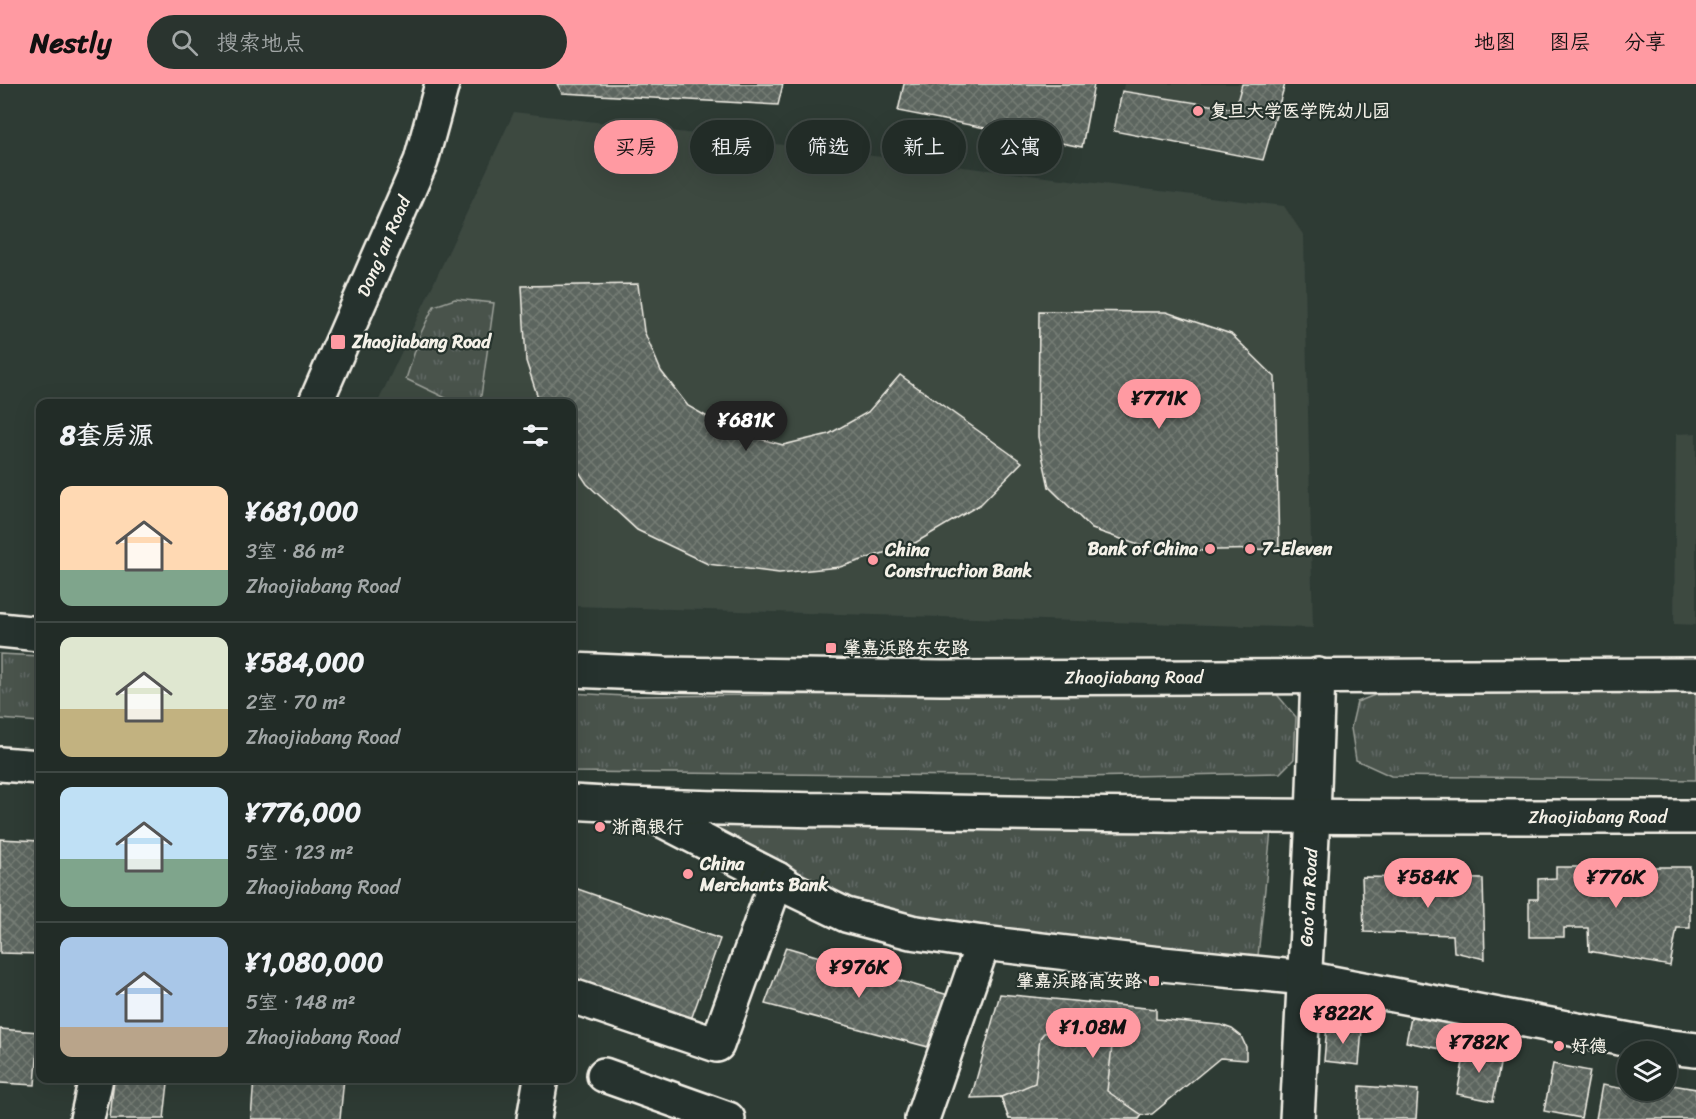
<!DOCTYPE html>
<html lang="zh">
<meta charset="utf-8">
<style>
body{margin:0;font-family:Sriracha,"LXGW WenKai TC",sans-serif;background:#2a342f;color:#f1f3f6;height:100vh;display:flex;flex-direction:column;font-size:22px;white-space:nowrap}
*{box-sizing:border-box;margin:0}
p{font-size:20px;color:#a2a7a7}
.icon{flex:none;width:33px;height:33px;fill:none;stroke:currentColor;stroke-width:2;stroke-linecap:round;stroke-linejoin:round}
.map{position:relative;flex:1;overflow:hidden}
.sheet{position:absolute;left:36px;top:315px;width:540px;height:684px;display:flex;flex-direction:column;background:#222c27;border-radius:12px;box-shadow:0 6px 24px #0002,0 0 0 2px #3f4844}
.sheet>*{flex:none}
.banner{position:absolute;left:594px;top:36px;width:570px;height:54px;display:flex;gap:12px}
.tools{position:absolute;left:1617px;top:957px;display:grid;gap:12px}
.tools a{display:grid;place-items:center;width:60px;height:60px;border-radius:50%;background:#222c27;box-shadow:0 6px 24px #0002,0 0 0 2px #3f4844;font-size:30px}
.price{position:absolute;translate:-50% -51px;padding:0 14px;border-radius:21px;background:#ff9aa2;color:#111;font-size:20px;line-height:39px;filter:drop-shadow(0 2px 3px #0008)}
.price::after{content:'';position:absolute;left:50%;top:36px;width:18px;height:14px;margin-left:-9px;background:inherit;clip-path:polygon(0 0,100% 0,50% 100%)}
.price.active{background:#222;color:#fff}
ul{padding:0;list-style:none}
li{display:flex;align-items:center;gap:18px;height:150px;padding:0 24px}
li+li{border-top:2px solid #3f4844}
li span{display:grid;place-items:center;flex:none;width:168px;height:120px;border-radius:12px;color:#555}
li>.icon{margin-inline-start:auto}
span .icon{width:72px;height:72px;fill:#fffc;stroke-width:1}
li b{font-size:26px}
h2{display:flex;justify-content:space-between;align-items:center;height:72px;padding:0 24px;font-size:26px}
.pill{padding:0 21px;border-radius:27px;background:#222c27;box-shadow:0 6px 24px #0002,0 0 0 2px #3f4844;font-size:21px;line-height:54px}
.pill.active{background:#ff9aa2;color:#111}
header{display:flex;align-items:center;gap:36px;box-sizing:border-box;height:84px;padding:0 30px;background:#ff9aa2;color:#111}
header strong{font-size:28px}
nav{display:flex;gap:33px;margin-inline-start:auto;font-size:21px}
.search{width:420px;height:54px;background:#2a342f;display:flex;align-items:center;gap:15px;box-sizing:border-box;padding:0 21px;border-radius:33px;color:#a2a7a7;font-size:22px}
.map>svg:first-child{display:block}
.built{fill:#3c4841}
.grass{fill:url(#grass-tufts);stroke:#9ea29a;stroke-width:1.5}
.building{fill:url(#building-cross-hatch);stroke:#f4f1e8;stroke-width:1.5}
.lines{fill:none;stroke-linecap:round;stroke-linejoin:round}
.minor-casing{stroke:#f4f1e8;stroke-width:38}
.major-casing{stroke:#f4f1e8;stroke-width:38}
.minor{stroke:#26332d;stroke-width:33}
.major{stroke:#26332d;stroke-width:33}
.poi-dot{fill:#ff9aa2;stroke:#26332d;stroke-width:2}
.labels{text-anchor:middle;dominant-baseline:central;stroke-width:4.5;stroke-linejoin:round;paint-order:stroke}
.poi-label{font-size:18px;font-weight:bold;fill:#f4f1e8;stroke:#26332d;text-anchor:start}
.street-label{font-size:18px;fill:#f4f1e8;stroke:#26332d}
</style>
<header>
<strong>Nestly</strong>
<div class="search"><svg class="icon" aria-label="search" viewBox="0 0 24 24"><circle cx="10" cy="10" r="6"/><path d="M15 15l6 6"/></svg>搜索地点</div>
<nav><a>地图</a><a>图层</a><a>分享</a></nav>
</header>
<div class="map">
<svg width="1696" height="1035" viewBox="0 0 1696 1035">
<defs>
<pattern id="grass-tufts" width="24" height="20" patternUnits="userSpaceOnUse" patternTransform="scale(1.5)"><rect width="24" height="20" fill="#48524c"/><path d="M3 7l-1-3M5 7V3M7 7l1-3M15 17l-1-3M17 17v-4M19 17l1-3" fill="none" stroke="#636b66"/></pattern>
<pattern id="building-cross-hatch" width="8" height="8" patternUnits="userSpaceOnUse" patternTransform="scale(1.5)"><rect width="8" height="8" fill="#5c655e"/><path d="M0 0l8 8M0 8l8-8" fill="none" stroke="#747c75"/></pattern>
</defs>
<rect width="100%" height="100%" fill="#2e3b34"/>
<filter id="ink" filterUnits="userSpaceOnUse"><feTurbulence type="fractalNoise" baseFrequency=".0167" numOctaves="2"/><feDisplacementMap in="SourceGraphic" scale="12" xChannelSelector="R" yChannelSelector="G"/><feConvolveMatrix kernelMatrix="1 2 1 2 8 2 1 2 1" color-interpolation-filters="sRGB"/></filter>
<g filter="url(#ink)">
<g class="built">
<path d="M 1124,0 L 1285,0 L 1263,76 L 1114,47 Z"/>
<path d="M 514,28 L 1284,122 L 1304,152 L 1313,544 L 572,522 L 572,320 L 377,320 Z"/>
<path d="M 1696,349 L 1696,541 L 1674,540 L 1676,350 Z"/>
</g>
<g class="grass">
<path d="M 455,215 L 494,219 L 480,319 L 456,319 L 406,295 L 420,251 L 434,222 Z"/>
<path d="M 0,570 L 40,572 L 40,638 L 0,635 Z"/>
<path d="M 1390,605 L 1696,609 L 1696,696 L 1391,692 L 1356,676 L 1351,644 L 1357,618 Z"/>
<path d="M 1274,607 L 1296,633 L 1294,675 L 1280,689 L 1080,693 L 572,688 L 572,609 L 625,612 Z"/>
<path d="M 696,736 L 1271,747 L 1258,872 L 969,843 L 894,829 L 828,808 Z"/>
</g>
<g class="building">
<path d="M 557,0 L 783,0 L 778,21 L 562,9 Z"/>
<path d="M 904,0 L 1094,0 L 1082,63 L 898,27 Z"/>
<path d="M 1242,0 L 1285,0 L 1263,76 L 1114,47 L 1122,7 L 1235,25 Z"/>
<path d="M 638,200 L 644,247 L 661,287 L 688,322 L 734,348 L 783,361 L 829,350 L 868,328 L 900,291 L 1022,378 L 981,420 L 915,459 L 840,483 L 779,489 L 708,480 L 637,446 L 587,400 L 572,377 L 572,320 L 540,320 L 526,277 L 522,202 Z"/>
<path d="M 1039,227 L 1166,228 L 1231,250 L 1275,293 L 1279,465 L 1156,467 L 1092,445 L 1049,403 L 1038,353 Z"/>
<path d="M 0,755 L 40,757 L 40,870 L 0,869 Z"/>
<path d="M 1556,783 L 1690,783 L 1690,844 L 1677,844 L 1670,882 L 1589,867 L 1588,844 L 1564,844 L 1564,853 L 1529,853 L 1529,815 L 1538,815 L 1538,795 L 1556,794 Z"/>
<path d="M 1362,793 L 1483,795 L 1485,875 L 1454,868 L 1453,851 L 1364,848 Z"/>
<path d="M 572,803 L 720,855 L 689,941 L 572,899 Z"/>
<path d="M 786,863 L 955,913 L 936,965 L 765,920 Z"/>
<path d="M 1000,910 L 1156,925 L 1156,935 L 1221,941 L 1232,945 L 1241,952 L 1246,963 L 1246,976 L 1220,974 L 1152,1030 L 1142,1031 L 1139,1035 L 1009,1035 L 1001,1013 L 971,1014 Z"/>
<path d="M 1412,929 L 1452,937 L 1446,966 L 1406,958 Z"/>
<path d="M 1327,941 L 1362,945 L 1359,981 L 1324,977 Z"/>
<path d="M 0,945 L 39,948 L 35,1001 L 0,999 Z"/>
<path d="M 1050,948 L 1054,951 L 1056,956 L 1097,960 L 1099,956 L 1105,954 L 1110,957 L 1112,962 L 1107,1007 L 1142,1031 L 1139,1035 L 1009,1035 L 1001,1013 L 1035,999 L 1040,954 L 1044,949 Z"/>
<path d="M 1466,962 L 1502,970 L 1493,1017 L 1457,1010 Z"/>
<path d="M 1553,980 L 1590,987 L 1581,1034 L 1544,1027 Z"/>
<path d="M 254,994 L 344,994 L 340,1035 L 251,1035 Z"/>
<path d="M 114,995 L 168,999 L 164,1035 L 110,1035 Z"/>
<path d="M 1666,1000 L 1696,1005 L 1696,1035 L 1596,1035 L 1602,1001 L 1643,1008 L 1644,1006 L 1666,1006 Z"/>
<path d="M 1360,1002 L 1418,1006 L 1416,1035 L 1358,1035 Z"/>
</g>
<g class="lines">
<g class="minor-casing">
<g id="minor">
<path id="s1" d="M 315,320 L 421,77 L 442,0"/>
<path d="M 635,722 L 777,795 L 790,804 L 846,831 L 911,848 L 983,859 L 1152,879 L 1305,894 L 1661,962 L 1696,966"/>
<path d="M 572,912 L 717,961 L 777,795"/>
<path d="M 604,991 L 728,1035"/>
<path d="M 87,1035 L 96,994"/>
<path d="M 534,1035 L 541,994"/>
<path d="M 922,1035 L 983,859"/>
<path id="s2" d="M 1297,1035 L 1313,733 L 1318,591"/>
</g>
</g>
<g class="major-casing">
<g id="major">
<path d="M 0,546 L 40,550"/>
<path id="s3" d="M 572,586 L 664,590 L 942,594 L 1696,591"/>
<path d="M 0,680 L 40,683"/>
<path id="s4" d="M 572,718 C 682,725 794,725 905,727 C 1169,733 1432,733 1696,733"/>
</g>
</g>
<use href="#minor" class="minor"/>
<use href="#major" class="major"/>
</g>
</g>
<g class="poi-dot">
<circle cx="1198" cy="27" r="6"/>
<rect x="330" y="250" width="16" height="16" rx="3"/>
<circle cx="1210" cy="465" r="6"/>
<circle cx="1250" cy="465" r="6"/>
<circle cx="873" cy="476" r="6"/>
<rect x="825" y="558" width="12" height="12" rx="3"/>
<circle cx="600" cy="743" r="6"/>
<circle cx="688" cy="790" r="6"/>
<rect x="1148" y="891" width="12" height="12" rx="3"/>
<circle cx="1559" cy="962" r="6"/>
</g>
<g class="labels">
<g class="poi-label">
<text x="1210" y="27">复旦大学医学院幼儿园</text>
<text x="352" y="258">Zhaojiabang Road</text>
<text x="1198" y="465" text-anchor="end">Bank of China</text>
<text x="1262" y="465">7-Eleven</text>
<text x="885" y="466">China<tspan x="885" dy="21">Construction Bank</tspan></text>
<text x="843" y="564">肇嘉浜路东安路</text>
<text x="612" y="743">浙商银行</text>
<text x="700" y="780">China<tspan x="700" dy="21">Merchants Bank</tspan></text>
<text x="1142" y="897" text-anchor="end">肇嘉浜路高安路</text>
<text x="1571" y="962">好德</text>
</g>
<g class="street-label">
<text stroke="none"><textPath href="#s1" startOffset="172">Dong'an Road</textPath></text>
<text stroke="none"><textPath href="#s3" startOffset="562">Zhaojiabang Road</textPath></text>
<text stroke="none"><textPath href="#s4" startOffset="1026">Zhaojiabang Road</textPath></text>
<text stroke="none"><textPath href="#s2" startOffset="222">Gao'an Road</textPath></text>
</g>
</g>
</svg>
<div class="tools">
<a><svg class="icon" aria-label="layers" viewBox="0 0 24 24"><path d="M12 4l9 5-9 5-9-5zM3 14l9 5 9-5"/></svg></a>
</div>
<b class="price" style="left:1159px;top:346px">¥771K</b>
<b class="price active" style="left:746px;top:368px">¥681K</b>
<b class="price" style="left:1428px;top:825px">¥584K</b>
<b class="price" style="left:1616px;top:825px">¥776K</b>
<b class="price" style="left:859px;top:915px">¥976K</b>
<b class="price" style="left:1343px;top:961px">¥822K</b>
<b class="price" style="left:1093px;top:975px">¥1.08M</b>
<b class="price" style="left:1479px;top:990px">¥782K</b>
<div class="banner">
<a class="pill active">买房</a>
<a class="pill">租房</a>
<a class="pill">筛选</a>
<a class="pill">新上</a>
<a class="pill">公寓</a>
</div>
<section class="sheet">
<h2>8套房源<svg class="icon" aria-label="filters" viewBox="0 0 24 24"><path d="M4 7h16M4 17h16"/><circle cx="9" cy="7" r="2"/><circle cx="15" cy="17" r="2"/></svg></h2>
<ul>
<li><span style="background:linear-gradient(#ffd9b3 70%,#7fa58c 0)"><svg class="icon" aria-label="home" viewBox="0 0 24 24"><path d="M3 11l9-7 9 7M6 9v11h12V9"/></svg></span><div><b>¥681,000</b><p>3室 · 86 m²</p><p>Zhaojiabang Road</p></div></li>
<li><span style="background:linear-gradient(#dfe7d0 60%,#c2b280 0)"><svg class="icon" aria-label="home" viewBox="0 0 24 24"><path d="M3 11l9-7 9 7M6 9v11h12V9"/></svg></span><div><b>¥584,000</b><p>2室 · 70 m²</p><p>Zhaojiabang Road</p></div></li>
<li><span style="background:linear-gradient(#bfe0f5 60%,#7fa58c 0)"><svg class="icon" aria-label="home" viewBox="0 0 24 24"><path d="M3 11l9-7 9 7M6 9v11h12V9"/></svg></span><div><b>¥776,000</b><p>5室 · 123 m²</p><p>Zhaojiabang Road</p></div></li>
<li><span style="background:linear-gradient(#a9c7e8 75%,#b9a48a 0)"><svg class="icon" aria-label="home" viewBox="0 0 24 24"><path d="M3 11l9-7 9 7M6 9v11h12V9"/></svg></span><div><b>¥1,080,000</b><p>5室 · 148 m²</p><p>Zhaojiabang Road</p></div></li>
</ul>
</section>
</div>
